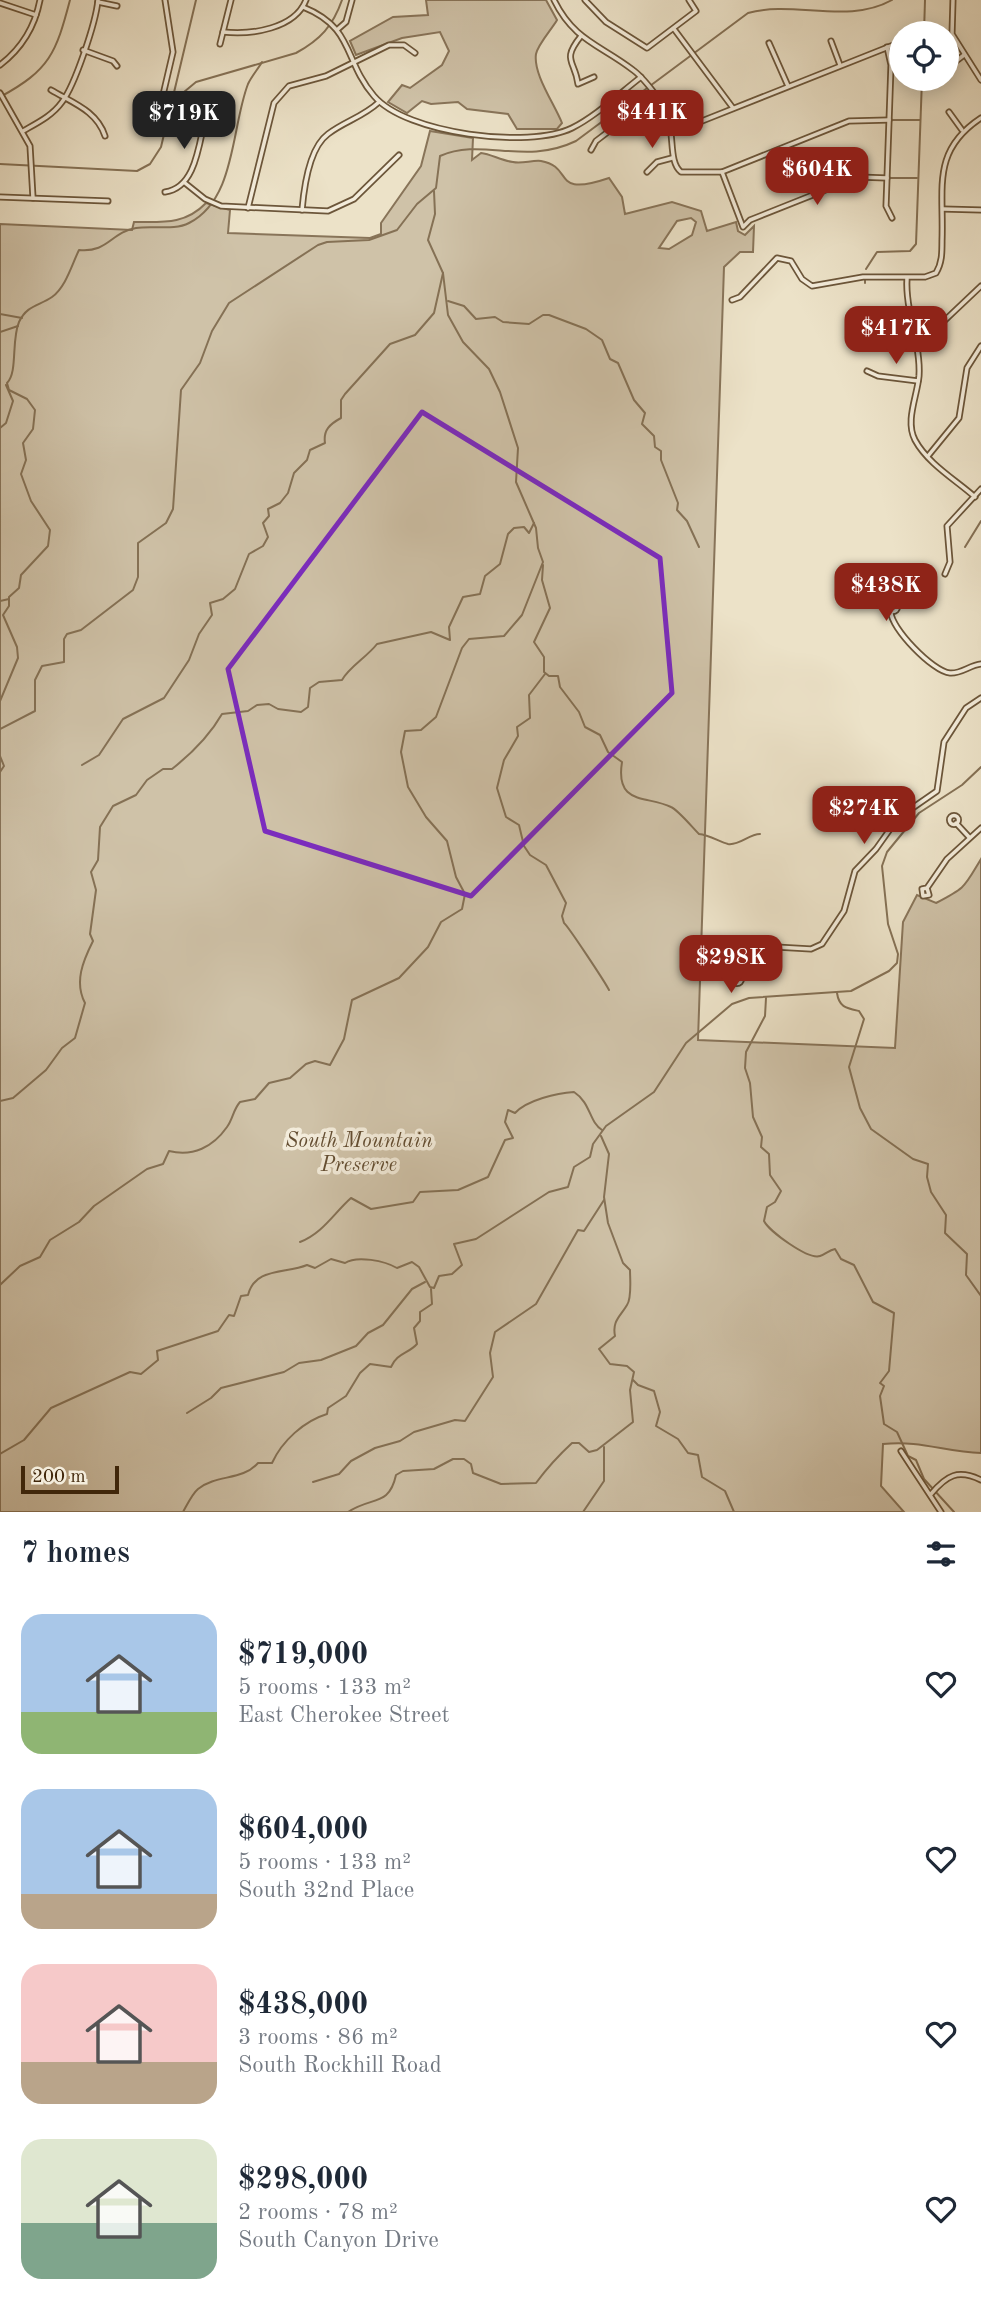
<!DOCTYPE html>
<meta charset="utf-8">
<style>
body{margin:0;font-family:"Old Standard TT",serif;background:#f6f6f7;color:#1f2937;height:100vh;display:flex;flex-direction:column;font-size:26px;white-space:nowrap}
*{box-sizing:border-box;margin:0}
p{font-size:23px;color:#747a83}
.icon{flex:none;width:38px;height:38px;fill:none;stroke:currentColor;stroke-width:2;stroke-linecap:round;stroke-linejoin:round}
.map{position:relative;height:1512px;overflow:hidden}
.side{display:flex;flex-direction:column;background:#fff;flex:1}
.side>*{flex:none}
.controls{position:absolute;left:889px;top:21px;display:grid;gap:14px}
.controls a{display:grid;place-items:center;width:70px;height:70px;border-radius:50%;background:#fff;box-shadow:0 4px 18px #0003;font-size:35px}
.scale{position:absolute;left:21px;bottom:18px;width:98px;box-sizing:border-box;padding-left:7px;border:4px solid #41270a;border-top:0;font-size:19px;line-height:24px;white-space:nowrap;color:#41270a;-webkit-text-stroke:5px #f3ecdb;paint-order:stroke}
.price{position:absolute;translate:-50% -60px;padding:0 16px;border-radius:14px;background:#8f2418;color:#fff;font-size:23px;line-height:46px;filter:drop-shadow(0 2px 4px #0008)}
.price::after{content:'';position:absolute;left:50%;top:42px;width:21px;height:16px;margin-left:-10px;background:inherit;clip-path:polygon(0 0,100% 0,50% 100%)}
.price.active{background:#222;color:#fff}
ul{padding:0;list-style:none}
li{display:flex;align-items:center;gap:21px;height:175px;padding:0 21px}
li span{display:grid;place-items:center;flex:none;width:196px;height:140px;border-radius:21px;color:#555}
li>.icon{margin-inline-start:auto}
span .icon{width:84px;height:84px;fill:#fffc;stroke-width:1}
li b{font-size:30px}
h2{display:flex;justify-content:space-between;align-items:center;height:84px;padding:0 21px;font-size:30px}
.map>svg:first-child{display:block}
.green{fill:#cfc2a8;stroke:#887459;stroke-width:2;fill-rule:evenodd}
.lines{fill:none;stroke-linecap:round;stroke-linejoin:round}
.stream{stroke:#857155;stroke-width:2}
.minor-casing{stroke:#6c563a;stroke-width:7}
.minor{stroke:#f3ecdb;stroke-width:3.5}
.marked{fill:none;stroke:#7b2cbf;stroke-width:5;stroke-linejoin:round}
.labels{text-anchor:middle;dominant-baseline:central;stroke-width:7;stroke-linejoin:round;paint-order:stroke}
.park-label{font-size:21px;font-style:italic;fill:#644e32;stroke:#f3ecdb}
</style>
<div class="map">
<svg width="981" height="1512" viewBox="0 0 981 1512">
<rect width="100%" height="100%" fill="#ece2c8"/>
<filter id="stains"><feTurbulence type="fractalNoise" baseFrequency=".00286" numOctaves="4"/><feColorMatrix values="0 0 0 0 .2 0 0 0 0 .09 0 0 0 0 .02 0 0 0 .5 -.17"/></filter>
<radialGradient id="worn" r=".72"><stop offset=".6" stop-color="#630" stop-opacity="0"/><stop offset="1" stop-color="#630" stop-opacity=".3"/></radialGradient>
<g class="green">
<path d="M 426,0 L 546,0 L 557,20 C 552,29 538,44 536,54 C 533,74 554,103 562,123 L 557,129 L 517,129 L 508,114 L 467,109 L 458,102 L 431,104 L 422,101 L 407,113 L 388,102 L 402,85 L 410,88 L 442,65 L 449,51 L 440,32 L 402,38 L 356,55 L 350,41 L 393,17 L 428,15 Z"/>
<path d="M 430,131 L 473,138 L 472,160 L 481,153 C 491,154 502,161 513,162 C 522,164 532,160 541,161 C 575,167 550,198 609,178 L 622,197 L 625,214 L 672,202 L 701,211 L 707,231 L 736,222 L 738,231 L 745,235 L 754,226 L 753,252 L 740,252 L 724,267 L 698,1040 L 895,1048 L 903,922 L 917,895 L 936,903 C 967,887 964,887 981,859 L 981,1453 C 945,1452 921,1440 883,1444 L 881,1486 L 904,1512 L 0,1512 L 0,224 L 132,230 L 134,222 C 162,222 185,225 206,203 L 230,210 L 228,233 L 370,238 L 381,234 L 381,223 L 421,166 ZM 691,218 L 696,222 L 692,235 L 669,249 L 659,248 L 677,221 Z"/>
</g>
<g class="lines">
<g class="stream">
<path d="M 924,33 L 925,0"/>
<path d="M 0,97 C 50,70 56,53 70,0"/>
<path d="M 172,102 L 196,82 L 296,53 C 320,40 333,26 342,0"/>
<path d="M 890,120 L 920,120"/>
<path d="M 0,164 L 137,171 L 150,164 L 161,147 L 196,0"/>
<path d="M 888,178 L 917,178"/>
<path d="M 866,269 L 877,252 L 910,251 L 916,244 L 922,79"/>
<path d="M 865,283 L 865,280"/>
<path d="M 448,301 L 464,306 L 476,319 L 495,317 L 503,322 L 529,324 L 543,315 L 549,315 L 586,329 L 602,340 L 610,359 L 618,363 L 634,400 L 645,413 L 642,424 L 654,436 L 655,447 L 661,451 L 661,460 L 678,503 L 677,510 L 687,521 L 699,547"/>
<path d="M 0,314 L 22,318"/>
<path d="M 0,332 L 18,326"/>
<path d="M 0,428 L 6,423 L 13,401 L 6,385"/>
<path d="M 965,547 L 981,521"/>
<path d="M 543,565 L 542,580 L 550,608 L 534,642 L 544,657 L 544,672 L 549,676 L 558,676 L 560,687 L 579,712 L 585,727 L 600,735 L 608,752 L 622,762 C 615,806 647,795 671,807 C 678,810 692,827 699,834 C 709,835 720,842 728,844 C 739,846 749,834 760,834"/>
<path d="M 0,601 L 9,599"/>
<path d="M 545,674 L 529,695 L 530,718 L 517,727 L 518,736 L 504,760 L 497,788 L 506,817 L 519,825 L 524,846 L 530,855 L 546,865 L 566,903 L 562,916 L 564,923 C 568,926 605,982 609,990"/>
<path d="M 0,701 L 18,658 L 17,647 L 3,615 L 9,606 L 9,597 L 19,588 L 21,575 L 48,546 L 50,530 L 31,501 L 21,474 L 26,460 L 23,443 L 33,429 L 35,410 L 27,399 L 9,390 L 7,383 C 18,372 11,341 19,322 C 27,305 39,306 52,297 C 66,287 72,264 79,250 C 108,253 111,232 136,228 C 153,225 174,231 189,223 C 236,199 231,128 248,84 C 251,77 258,69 262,62"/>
<path d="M 0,729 L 35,711 L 35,680 L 42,666 L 64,662 L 64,639 L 67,634 L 81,630 L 133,590 L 138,577 L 138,543 L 166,523 L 173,509 L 181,390 L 200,363 L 212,331 L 229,303 L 318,245 L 327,242 L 369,240 L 397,230 L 417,204 L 436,188 L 440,156 C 482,137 524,166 576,141 L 748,13 C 793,0 848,25 892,0"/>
<path d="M 0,756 L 4,766 L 0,772"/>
<path d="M 82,765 L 99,755 L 123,719 L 164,698 L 189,660 L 199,634 L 212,615 L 210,603 L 223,599 L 235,589 L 249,554 L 263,546 L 268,537 L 263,523 L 269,516 L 268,509 L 280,503 L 288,493 L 294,473 L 307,460 L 310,450 L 325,443 C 323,430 330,424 341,418 L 341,400 L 345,394 L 390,344 L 415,335 L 434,313 L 443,273 L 428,240 L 435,214 L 434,191"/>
<path d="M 837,993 C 839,1007 846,1008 859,1011 L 864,1019 L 849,1067 L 860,1108 L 871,1129 L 913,1159 L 928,1164 L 927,1177 L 931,1192 L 946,1215 L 945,1233 L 967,1254 L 966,1275 L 981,1296"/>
<path d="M 766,998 L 765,1016 L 746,1052 L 745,1068 L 750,1083 L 753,1117 L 762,1137 L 761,1147 L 769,1154 L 770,1175 L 781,1191 L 775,1202 L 767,1207 L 764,1221 C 769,1231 808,1260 820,1256 C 826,1254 829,1250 835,1249 L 841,1259 L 854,1265 L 873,1302 L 894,1313 L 889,1371 L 880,1383 L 884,1386 L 880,1396 L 884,1424 L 897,1432 L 908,1456 L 916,1460 L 924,1479 L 954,1512"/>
<path d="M 0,1101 L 13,1098 L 46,1070 L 62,1048 L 75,1038 L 85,1003 C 74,982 83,961 93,941 L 90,934 L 96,890 L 91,872 L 98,860 L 100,827 L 113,806 L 136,795 L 147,780 L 163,769 L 172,769 C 191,754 210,735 222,714 L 248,711 L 257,705 L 269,704 L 278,709 L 301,712 L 308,707 L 310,688 L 319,682 L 342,680 C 349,667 367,657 377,644 L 431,632 L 450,640 L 449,627 L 463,597 L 480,594 L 485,576 L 500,564 L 508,534 L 514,528 L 524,527 L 529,533 L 534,523"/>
<path d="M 300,1242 C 323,1233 334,1213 351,1198 L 371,1209 L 413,1202 L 420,1192 L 458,1190 L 488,1177 L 505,1140 L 513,1138 L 505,1122 L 508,1110 L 515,1113 C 527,1100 557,1093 574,1092 C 591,1103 589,1122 602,1130"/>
<path d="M 0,1285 L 20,1266 L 40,1257 L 50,1240 L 79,1222 L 94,1206 L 147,1169 L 163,1164 L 169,1151 C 193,1157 213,1147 227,1127 C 233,1119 233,1110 240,1102 L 255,1099 L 269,1083 L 290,1078 L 306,1064 L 315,1061 L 330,1065 L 344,1039 L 352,1000 L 399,978 L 428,947 L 441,922 L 462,909 L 465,894 L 456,877 L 447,841 L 426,817 L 408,787 L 401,752 L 405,731 L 421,730 L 436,717 L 462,648 L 469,639 L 504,636 L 522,615 L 543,562 L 538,548 L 536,528 L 516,482 L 518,448 L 500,392 L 489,369 L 463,342 L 448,315 L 443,273"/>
<path d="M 633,1380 L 638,1385 L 654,1391 L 660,1412 L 656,1426 L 678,1439 L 688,1453 L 698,1455 L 702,1477 L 725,1491 L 734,1512"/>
<path d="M 187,1413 L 211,1398 L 221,1388 L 284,1372 L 299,1363 L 321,1360 L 356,1346 L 368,1333 L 383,1325 L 412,1289 L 425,1282"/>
<path d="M 0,1454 L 24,1440 L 51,1408 L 130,1372 L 141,1374 L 158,1360 L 157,1351 L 218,1331 L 229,1315 L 234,1316 L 241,1296 L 248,1295 C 255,1267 286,1274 307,1265 L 315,1268 L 331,1259 L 345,1263 C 357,1255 385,1261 397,1268 L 412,1262 L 419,1267 L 430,1287 L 434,1288 L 439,1276 L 452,1274 L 462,1265 L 454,1244 L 476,1239 L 549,1192 L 568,1187 L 574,1167 L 590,1157 L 593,1144 L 606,1126 L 654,1092 L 686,1043 L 732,1004 L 749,998 L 851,991 L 889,971 L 897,963 L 898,954 L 888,924 L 882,866 L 887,852 L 919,813 L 962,785 L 981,767"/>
<path d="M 313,1482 L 339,1474 L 351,1461 L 375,1448 L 400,1441 L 414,1432 L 455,1420 L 465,1421 L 493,1377 L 490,1353 L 495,1332 L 536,1304 L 578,1230 L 584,1231 L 604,1200"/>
<path d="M 183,1512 C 187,1505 192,1494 198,1489 C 217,1474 242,1481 258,1463 L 272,1463 C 282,1441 304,1421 327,1414 L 328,1408 L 346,1396 L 360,1373 L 370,1364 L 391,1367 C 397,1353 408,1354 417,1344 L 414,1328 L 420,1321 L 420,1312 L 432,1304 L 431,1289"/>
<path d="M 348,1512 C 372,1496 389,1507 396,1475 L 403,1471 L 434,1469 L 453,1459 L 464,1459 L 471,1464 L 473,1473 L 501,1484 L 536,1483 C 547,1468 558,1456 572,1443 L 579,1443 L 589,1452 L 597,1450 L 633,1422 L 630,1390 L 634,1372 L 627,1366 L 610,1364 L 599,1349 L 615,1336 C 612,1321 620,1317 627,1305 C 632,1298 630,1279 630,1270 L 623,1263 L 608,1223 L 604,1197 L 609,1154 L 601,1136"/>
<path d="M 583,1512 L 604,1481 L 604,1447"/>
</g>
<g class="minor-casing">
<g id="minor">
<path d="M 554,0 C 574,41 601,45 633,70 C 644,78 653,91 661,102 C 678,126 666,160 681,172 L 722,172 L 849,121 L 889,120"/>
<path d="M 585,0 L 606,22 L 647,48 L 696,11 L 689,0"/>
<path d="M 953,0 L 952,34 L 981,80"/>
<path d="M 98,2 L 117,6"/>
<path d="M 0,3 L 36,15"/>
<path d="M 303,7 C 355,28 343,60 374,96 C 406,134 529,149 572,128 C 596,116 619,94 641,77"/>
<path d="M 338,29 L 346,22 L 352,0"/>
<path d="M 674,29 L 733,108"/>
<path d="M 223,32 C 251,35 295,29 306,0"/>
<path d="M 581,36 C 561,61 575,60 578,84 L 594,77"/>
<path d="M 831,41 L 840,65"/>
<path d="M 769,43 L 788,86"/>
<path d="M 220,44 L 231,0"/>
<path d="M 887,47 L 891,65 L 886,206 L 892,218"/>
<path d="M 83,50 L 113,61 L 117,66"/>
<path d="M 0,65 C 21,49 35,26 40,0"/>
<path d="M 951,65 L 964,55"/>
<path d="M 51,90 C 73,103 97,111 105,136"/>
<path d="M 0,93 L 30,146 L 33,198"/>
<path d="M 949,112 L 962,130"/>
<path d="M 154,118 L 159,112 L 173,52 L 165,0"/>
<path d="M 672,127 L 702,121 L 901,42"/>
<path d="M 23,131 C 37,123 52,116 62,102 C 75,85 96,22 98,0"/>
<path d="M 591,150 L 596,141 L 655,96"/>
<path d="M 647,172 L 657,162 L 672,158"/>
<path d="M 722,172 L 743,227 L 750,220 L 858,177 L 887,178"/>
<path d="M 185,183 L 205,199 L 221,206 L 328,211 L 354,199 L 399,155"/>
<path d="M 165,192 C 197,188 199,141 206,115"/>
<path d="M 0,197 L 108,201"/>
<path d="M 248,208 L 274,103 L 289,86 L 326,76 L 389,45 L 404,45 L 415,53"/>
<path d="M 943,209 L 981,210"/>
<path d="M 302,210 C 304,187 309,148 328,134 C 345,121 363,117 379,102"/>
<path d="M 907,278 C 905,311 921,344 919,376 C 917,397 905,421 915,440 C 928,464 956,480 975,497"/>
<path d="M 732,300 L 740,297 L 777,258 L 791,261 L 802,279 L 812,286 L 863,277 L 925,277 L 936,273 C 942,263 942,253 942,241 C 944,188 931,151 981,118"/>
<path d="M 912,329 L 943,322 L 981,286"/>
<path d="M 867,371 L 878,376 L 918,381"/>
<path d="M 928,456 L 959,418 L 967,368 L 981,346"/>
<path d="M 945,574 L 950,562 L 947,526 L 981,489"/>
<circle cx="893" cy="607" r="4.5"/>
<path d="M 891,612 C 890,627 933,672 950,673 C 961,674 970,665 981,664"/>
<circle cx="954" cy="820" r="4.5"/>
<path d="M 956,823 L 969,837"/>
<path d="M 927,888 L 929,895 L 923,896 L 922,889 L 927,888 L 947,859 L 981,828"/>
<circle cx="737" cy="979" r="4.5"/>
<path d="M 740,976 L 751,960 L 763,950 L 776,947 L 811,949 L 822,944 L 844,911 L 855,871 L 876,849 L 898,818 L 937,791 L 944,742 L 966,708 L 981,698"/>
<path d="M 901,1451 L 941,1512"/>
<path d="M 931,1494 C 947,1475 958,1469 981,1480"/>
</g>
</g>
<use href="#minor" class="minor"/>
</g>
<path class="marked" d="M 422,412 L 660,558 L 672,693 L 471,896 L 265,831 L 228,669 Z"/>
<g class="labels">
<g class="park-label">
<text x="359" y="1141">South Mountain<tspan x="359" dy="24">Preserve</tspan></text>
</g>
</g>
<rect width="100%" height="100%" filter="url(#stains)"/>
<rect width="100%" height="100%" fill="url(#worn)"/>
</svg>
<div class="controls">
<a><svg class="icon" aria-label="locate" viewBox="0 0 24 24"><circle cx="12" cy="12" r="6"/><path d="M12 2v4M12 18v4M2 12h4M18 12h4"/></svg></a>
</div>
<div class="scale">200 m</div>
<b class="price" style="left:652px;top:150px">$441K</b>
<b class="price active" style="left:184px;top:151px">$719K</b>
<b class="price" style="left:817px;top:207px">$604K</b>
<b class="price" style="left:896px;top:366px">$417K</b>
<b class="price" style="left:886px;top:623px">$438K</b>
<b class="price" style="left:864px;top:846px">$274K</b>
<b class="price" style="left:731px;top:995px">$298K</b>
</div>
<section class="side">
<h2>7 homes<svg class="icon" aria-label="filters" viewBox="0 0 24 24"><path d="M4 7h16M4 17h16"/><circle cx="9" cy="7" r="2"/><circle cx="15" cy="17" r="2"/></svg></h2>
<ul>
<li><span style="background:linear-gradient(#a9c7e8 70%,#8fb573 0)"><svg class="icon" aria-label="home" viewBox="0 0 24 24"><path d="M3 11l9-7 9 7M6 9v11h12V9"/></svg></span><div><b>$719,000</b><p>5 rooms · 133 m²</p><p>East Cherokee Street</p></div><svg class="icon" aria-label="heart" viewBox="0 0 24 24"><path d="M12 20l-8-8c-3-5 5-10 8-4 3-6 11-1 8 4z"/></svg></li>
<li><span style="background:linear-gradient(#a9c7e8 75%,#b9a48a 0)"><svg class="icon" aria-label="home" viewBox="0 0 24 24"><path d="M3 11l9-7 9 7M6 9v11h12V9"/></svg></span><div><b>$604,000</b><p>5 rooms · 133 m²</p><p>South 32nd Place</p></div><svg class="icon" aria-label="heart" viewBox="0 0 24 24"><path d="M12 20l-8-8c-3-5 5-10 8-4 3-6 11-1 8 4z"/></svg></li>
<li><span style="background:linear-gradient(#f6c9c9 70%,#b9a48a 0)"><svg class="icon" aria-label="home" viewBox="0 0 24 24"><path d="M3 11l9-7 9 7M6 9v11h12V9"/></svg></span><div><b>$438,000</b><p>3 rooms · 86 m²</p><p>South Rockhill Road</p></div><svg class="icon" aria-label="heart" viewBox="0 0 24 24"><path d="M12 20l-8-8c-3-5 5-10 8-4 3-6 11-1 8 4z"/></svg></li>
<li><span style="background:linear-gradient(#dfe7d0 60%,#7fa58c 0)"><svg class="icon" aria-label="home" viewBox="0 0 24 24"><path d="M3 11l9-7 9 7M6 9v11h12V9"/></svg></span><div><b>$298,000</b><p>2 rooms · 78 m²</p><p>South Canyon Drive</p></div><svg class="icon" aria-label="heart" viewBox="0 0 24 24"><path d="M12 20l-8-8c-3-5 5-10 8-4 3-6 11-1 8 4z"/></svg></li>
</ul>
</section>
